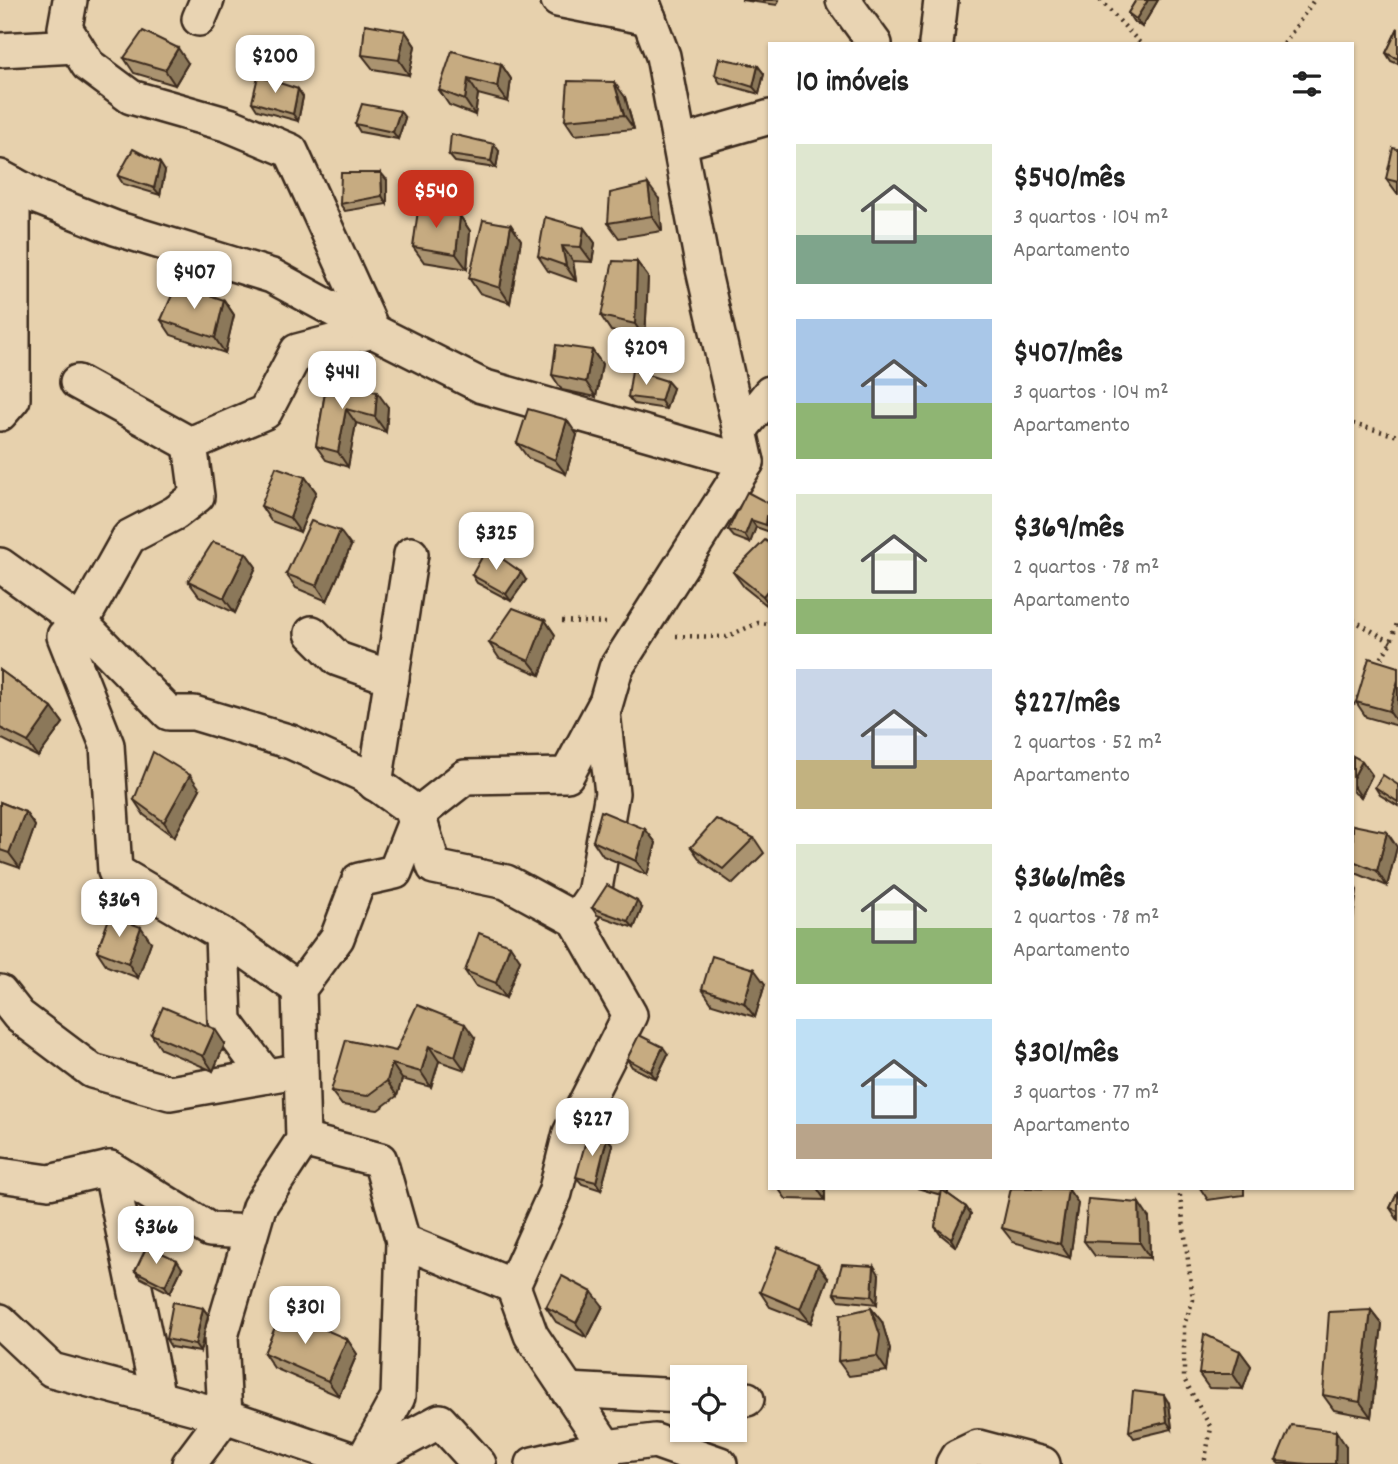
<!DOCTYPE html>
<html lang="pt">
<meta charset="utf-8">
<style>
body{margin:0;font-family:Dekko,sans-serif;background:#f2f2f2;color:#222;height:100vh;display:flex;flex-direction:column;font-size:26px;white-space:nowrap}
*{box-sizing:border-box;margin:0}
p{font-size:23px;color:#767676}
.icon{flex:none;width:38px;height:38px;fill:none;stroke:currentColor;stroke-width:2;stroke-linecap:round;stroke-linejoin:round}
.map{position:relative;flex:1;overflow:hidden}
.drawer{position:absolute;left:768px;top:42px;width:586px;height:1148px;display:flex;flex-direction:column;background:#fff;border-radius:0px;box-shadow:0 2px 5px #0004}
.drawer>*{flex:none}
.buttons{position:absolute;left:670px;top:1365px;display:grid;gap:14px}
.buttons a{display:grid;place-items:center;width:77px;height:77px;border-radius:0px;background:#fff;box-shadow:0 2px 5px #0004;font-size:35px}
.price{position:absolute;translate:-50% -60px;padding:0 16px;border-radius:14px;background:#fff;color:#222;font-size:23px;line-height:46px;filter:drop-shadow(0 2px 4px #0008)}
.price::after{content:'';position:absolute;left:50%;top:42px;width:21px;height:16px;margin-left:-10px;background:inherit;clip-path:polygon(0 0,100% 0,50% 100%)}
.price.active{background:#c8321e;color:#fff}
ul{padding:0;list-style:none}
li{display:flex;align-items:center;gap:21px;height:175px;padding:0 28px}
li span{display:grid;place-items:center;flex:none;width:196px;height:140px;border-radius:0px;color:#555}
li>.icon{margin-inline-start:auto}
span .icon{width:84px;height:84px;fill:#fffc;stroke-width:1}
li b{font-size:30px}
h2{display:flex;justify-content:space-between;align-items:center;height:84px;padding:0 28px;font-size:30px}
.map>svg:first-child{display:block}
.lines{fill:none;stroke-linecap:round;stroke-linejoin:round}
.minor-casing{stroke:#3b2a1e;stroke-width:38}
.path{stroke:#3b2a1e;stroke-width:4.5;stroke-dasharray:2 5;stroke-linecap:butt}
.minor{stroke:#e9d4b3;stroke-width:33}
.wall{fill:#aa936f;stroke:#3b2a1e;stroke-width:2}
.shaded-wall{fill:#8b785a;stroke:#3b2a1e;stroke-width:2}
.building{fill:#c6ab81;stroke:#3b2a1e;stroke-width:2}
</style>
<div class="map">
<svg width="1398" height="1464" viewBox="0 0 1398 1464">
<rect width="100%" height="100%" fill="#e7d1ad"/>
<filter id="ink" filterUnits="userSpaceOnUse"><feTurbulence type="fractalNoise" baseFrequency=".0143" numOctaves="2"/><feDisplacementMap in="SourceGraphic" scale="14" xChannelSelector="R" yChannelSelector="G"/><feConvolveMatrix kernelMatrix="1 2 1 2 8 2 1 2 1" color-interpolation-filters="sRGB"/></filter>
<g filter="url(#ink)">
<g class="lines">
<g class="minor-casing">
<g id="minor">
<path d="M 70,0 L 65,28 L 88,65 L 131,97 L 229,125 L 291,151 L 373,331 L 297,351 L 265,412 L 190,444 L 197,496 L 175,513 L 129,537 L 81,623"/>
<path d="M 558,0 L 649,18"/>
<path d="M 843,0 L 875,44"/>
<path d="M 199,19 L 207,0"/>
<path d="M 936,44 L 941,0"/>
<path d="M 0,50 L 76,46"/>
<path d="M 680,143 L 770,117"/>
<path d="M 0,177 L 39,198 L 115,228 L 272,276 L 373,331 L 482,386 L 747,462"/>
<path d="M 77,382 L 190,444"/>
<path d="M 0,414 L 13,399 L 13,184"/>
<path d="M 740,430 L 770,393"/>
<path d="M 0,565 L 81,623 L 169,713 L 194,713 L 291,742 L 364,775 L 418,814 L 465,777 L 567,775 L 604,706"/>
<path d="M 312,633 L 338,659 L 392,678"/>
<path d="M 64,636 L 107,745 L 115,871 L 222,934 L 225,1021 L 266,1076"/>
<path d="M 375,784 L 411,554"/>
<path d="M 222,934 L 299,989"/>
<path d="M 0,992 L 19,1016 L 92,1071 L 170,1093 L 285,1073"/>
<path d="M 303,1140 L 380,1160 L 403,1241 L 513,1286"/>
<path d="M 110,1168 L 158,1398"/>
<path d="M 0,1175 L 49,1182 L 110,1168 L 210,1230 L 251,1232"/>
<path d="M 0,1321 L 52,1370 L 225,1416 L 189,1464"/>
<path d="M 567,1390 L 682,1396"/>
<path d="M 735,1398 L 747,1399"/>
<path d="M 362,1463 L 398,1397 L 403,1241"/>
<path d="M 479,1464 L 440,1421 L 362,1463 L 225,1416 L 221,1336 L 259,1207 L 303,1140 L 299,989 L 337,938 L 359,880 L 395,872 L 418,814 L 434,867 L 506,882 L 576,920"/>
<path d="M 533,1464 L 606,1447 L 655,1441 L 720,1464"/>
<path d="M 603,1464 L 606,1447 L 531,1335 L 513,1286 L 555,1193 L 570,1133 L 630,1015 L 576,920 L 594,894 L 612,793 L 603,713 L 616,668 L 747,462 L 703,269 L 663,56 L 642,0"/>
<path d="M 953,1464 L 957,1457 L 978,1447 L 1043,1464"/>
</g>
</g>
<g class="path">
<path d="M 1100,0 L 1141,44"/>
<path d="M 1284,44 L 1314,0"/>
<path d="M 1353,424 L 1398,436"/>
<path d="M 1353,620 L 1391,642"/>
<path d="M 562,621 L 606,623"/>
<path d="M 676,636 L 726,637 L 758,623 L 770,624"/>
<path d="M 1378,664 L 1391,642 L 1398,620"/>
<path d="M 1353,704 L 1359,696"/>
<path d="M 1179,1188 L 1193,1300 L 1184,1325 L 1184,1379 L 1211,1428 L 1204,1464"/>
</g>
<use href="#minor" class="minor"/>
</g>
<g class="wall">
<path d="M 741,0 L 779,0 L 777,5 Z"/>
<path d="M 1136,0 L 1158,0 L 1142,27 L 1133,21 L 1128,13 Z"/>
<path d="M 1398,28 L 1398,64 L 1391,61 L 1386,53 Z"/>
<path d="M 405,31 L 415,46 L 409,75 L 373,69 L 362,55 Z"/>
<path d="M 124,58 L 188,63 L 175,85 L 134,73 Z"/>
<path d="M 501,64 L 511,79 L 508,102 L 478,94 L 475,115 L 449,105 L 439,90 Z"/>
<path d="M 758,66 L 764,74 L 759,94 L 720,83 L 715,75 Z"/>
<path d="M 298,89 L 303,97 L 298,121 L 257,110 L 252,102 Z"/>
<path d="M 625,97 L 634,129 L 575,135 L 565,120 Z"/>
<path d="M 405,118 L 398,139 L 360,132 L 355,124 Z"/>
<path d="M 1398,149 L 1398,194 L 1397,194 L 1386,179 Z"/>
<path d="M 499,151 L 496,168 L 455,162 L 449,155 Z"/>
<path d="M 165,171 L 160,195 L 123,184 L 118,176 Z"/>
<path d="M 387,180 L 387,204 L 345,211 L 340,204 Z"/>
<path d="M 659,199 L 662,231 L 619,238 L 608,223 Z"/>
<path d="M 460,216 L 470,231 L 467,269 L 424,262 L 413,247 Z"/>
<path d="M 511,225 L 521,240 L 510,303 L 479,293 L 469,278 Z"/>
<path d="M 584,228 L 595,243 L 592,262 L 573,261 L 576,281 L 548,271 L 538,256 Z"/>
<path d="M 637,262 L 648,277 L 645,339 L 611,331 L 601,316 Z"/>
<path d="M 224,300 L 234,315 L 225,353 L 171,335 L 161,320 Z"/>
<path d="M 592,350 L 602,364 L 596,397 L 562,390 L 552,375 Z"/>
<path d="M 327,381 L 388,407 L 386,432 L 356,423 L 348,467 L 326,460 L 316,446 Z"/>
<path d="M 673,388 L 666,409 L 634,404 L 628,397 Z"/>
<path d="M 577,435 L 566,474 L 528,458 L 517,443 Z"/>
<path d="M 305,477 L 316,492 L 300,532 L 271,521 L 261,506 Z"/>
<path d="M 770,504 L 770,532 L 756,527 L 750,543 L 734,537 L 728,530 Z"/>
<path d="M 770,544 L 770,608 L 744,587 L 733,572 Z"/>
<path d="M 351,546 L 327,601 L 296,588 L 286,574 Z"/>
<path d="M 246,553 L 256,567 L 235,613 L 199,596 L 188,581 Z"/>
<path d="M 472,575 L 526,580 L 511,601 L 477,583 Z"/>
<path d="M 545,620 L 555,635 L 540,675 L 499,658 L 489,643 Z"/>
<path d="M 1398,667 L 1398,726 L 1366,717 L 1356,702 Z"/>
<path d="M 0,670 L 52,708 L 63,723 L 38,757 L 0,738 Z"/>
<path d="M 1353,756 L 1362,761 L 1372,775 L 1361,797 L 1353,792 Z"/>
<path d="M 1398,785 L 1398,806 L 1380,795 L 1375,787 Z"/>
<path d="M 200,789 L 174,837 L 144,815 L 134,800 Z"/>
<path d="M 0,802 L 25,812 L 35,826 L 20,868 L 0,861 Z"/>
<path d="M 1353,825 L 1397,847 L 1387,886 L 1353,872 Z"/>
<path d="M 645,829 L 656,843 L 647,875 L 603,856 L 593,841 Z"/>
<path d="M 754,838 L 764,853 L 733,884 L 701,861 L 691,847 Z"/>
<path d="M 592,908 L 642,908 L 634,928 L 597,915 Z"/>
<path d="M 151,942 L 138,978 L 107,966 L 97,951 Z"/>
<path d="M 520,960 L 506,998 L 475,986 L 465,971 Z"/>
<path d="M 765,984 L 755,1017 L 712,1004 L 702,989 Z"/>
<path d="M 151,1034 L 225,1044 L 213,1071 L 161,1049 Z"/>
<path d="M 475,1038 L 465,1070 L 439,1061 L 431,1087 L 402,1079 L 397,1096 L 378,1110 L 342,1105 L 331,1091 L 396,1051 Z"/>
<path d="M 668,1054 L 656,1079 L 632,1067 L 627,1059 Z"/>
<path d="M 607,1138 L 613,1145 L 601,1190 L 582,1184 L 576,1177 Z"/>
<path d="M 778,1188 L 825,1188 L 825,1200 L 786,1199 Z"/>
<path d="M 917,1188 L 948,1188 L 948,1194 L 966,1207 L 971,1214 L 956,1247 L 940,1234 L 935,1227 L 941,1195 Z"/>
<path d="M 1200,1188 L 1244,1188 L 1244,1195 L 1208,1200 Z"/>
<path d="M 1068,1189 L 1078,1203 L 1070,1258 L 1013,1242 L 1002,1228 Z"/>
<path d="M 1398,1192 L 1398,1220 L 1390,1208 Z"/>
<path d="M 1149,1218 L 1150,1258 L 1095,1256 L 1084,1241 Z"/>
<path d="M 182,1268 L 170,1293 L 141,1278 L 135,1271 Z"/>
<path d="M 879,1274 L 877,1304 L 839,1300 L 834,1293 Z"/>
<path d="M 828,1278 L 811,1323 L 770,1307 L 760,1292 Z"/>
<path d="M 603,1306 L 587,1338 L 556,1322 L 546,1307 Z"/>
<path d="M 203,1308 L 208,1315 L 200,1352 L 171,1347 L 166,1339 Z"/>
<path d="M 871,1308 L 882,1322 L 890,1349 L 887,1371 L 849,1376 L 838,1361 Z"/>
<path d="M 1371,1310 L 1382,1324 L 1371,1417 L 1334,1410 L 1323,1395 Z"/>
<path d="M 347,1339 L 357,1354 L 339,1396 L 274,1368 L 264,1353 Z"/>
<path d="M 1240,1351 L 1251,1366 L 1243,1389 L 1209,1388 L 1199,1374 Z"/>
<path d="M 1169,1403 L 1172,1429 L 1134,1438 L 1129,1431 Z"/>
<path d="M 1346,1446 L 1346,1464 L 1279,1464 L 1276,1461 Z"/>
</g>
<g class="shaded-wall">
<path d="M 1148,0 L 1158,0 L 1142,27 L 1136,19 Z"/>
<path d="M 405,31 L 415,46 L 409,75 L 399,60 Z"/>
<path d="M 178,48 L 188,63 L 175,85 L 165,70 Z"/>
<path d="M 501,64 L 511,79 L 508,102 L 497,87 Z"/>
<path d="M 758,66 L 764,74 L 759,94 L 753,87 Z"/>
<path d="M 468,79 L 478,94 L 475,115 L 465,100 Z"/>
<path d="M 614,82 L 625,97 L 634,129 L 624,115 Z"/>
<path d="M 298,89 L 303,97 L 298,121 L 293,114 Z"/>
<path d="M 400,111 L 405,118 L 398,139 L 393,132 Z"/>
<path d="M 494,144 L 499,151 L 496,168 L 491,161 Z"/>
<path d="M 160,163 L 165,171 L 160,195 L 154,188 Z"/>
<path d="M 381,173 L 387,180 L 387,204 L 382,196 Z"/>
<path d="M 648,184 L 659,199 L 662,231 L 652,216 Z"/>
<path d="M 460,216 L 470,231 L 467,269 L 456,254 Z"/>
<path d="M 511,225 L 521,240 L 510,303 L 500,288 Z"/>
<path d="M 584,228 L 595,243 L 592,262 L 581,247 Z"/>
<path d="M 562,246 L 573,261 L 576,281 L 566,266 Z"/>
<path d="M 637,262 L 648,277 L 645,339 L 635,324 Z"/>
<path d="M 224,300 L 234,315 L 225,353 L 215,338 Z"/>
<path d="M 592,350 L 602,364 L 596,397 L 586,382 Z"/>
<path d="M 667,381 L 673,388 L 666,409 L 661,401 Z"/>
<path d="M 377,392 L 388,407 L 386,432 L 375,417 Z"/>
<path d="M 346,409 L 356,423 L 348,467 L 338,452 Z"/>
<path d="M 567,420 L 577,435 L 566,474 L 555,460 Z"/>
<path d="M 305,477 L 316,492 L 300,532 L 290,518 Z"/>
<path d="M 767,516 L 770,520 L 770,531 L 766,525 Z"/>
<path d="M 751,520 L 756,527 L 750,543 L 745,535 Z"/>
<path d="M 340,531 L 351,546 L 327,601 L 317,586 Z"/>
<path d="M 246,553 L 256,567 L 235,613 L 224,598 Z"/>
<path d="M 521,572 L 526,580 L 511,601 L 506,594 Z"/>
<path d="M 770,587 L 770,606 L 763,596 Z"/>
<path d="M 545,620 L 555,635 L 540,675 L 529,661 Z"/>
<path d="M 1398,680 L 1398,724 L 1389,711 Z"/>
<path d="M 52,708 L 63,723 L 38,757 L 28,742 Z"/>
<path d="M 1362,761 L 1372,775 L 1361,797 L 1353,785 L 1353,778 Z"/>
<path d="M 190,775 L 200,789 L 174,837 L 164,822 Z"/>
<path d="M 25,812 L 35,826 L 20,868 L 9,853 Z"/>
<path d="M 645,829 L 656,843 L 647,875 L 636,861 Z"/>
<path d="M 1387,832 L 1397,847 L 1387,886 L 1377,871 Z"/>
<path d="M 1353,884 L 1357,890 L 1353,919 Z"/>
<path d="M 637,901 L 642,908 L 634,928 L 628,921 Z"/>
<path d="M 141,927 L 151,942 L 138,978 L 128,963 Z"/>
<path d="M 510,945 L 520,960 L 506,998 L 496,983 Z"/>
<path d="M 754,969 L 765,984 L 755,1017 L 744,1003 Z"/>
<path d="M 465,1024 L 475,1038 L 465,1070 L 455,1056 Z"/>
<path d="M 215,1029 L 225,1044 L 213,1071 L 203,1056 Z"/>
<path d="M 429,1046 L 439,1061 L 431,1087 L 421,1072 Z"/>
<path d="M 663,1047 L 668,1054 L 656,1079 L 651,1072 Z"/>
<path d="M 392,1064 L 402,1079 L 397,1096 L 387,1081 Z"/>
<path d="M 607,1138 L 613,1145 L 601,1190 L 596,1182 Z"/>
<path d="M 817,1188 L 825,1188 L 825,1200 Z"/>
<path d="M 941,1188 L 948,1188 L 947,1197 Z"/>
<path d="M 1068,1189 L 1078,1203 L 1070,1258 L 1060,1244 Z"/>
<path d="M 1139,1203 L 1149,1218 L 1150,1258 L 1140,1243 Z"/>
<path d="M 966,1207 L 971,1214 L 956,1247 L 951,1239 Z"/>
<path d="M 177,1260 L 182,1268 L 170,1293 L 165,1286 Z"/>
<path d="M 818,1264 L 828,1278 L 811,1323 L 800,1309 Z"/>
<path d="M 874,1266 L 879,1274 L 877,1304 L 872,1296 Z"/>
<path d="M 592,1292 L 603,1306 L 587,1338 L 576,1323 Z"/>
<path d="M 203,1308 L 208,1315 L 200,1352 L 195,1345 Z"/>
<path d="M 871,1308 L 882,1322 L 890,1349 L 887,1371 L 877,1356 Z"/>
<path d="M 1371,1310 L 1382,1324 L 1371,1417 L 1360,1402 Z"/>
<path d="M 347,1339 L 357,1354 L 339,1396 L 328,1381 Z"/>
<path d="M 1240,1351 L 1251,1366 L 1243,1389 L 1233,1374 Z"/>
<path d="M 1164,1395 L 1169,1403 L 1172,1429 L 1167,1422 Z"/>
<path d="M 1336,1431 L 1346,1446 L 1346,1464 L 1335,1464 Z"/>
</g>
<g class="building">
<path d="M 1136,0 L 1148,0 L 1136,19 L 1128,13 Z"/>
<path d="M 365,24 L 405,31 L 399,60 L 362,55 Z"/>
<path d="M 1398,28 L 1398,59 L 1386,53 Z"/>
<path d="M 143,31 L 178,48 L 165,70 L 124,58 Z"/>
<path d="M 452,51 L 501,64 L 497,87 L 468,79 L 465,100 L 439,90 Z"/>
<path d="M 719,58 L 758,66 L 753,87 L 715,75 Z"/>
<path d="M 258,76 L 298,89 L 293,114 L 252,102 Z"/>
<path d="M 568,81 L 614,82 L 624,115 L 565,120 Z"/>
<path d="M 362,104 L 400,111 L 393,132 L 355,124 Z"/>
<path d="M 451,134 L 494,144 L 491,161 L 449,155 Z"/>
<path d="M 1393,148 L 1398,149 L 1398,182 L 1386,179 Z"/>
<path d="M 133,149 L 160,163 L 154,188 L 118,176 Z"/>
<path d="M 341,173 L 381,173 L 382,196 L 340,204 Z"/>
<path d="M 648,184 L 652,216 L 608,223 L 610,193 Z"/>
<path d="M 419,203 L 460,216 L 456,254 L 413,247 Z"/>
<path d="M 545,217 L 584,228 L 581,247 L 562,246 L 566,266 L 538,256 Z"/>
<path d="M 483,220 L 511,225 L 500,288 L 469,278 Z"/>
<path d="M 613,261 L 637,262 L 635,324 L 601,316 Z"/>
<path d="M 177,284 L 224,300 L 215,338 L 161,320 Z"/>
<path d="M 556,345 L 592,350 L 586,382 L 552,375 Z"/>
<path d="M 632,370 L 667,381 L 661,401 L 628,397 Z"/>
<path d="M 327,381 L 377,392 L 375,417 L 346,409 L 338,452 L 316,446 Z"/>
<path d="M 528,409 L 567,420 L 555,460 L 517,443 Z"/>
<path d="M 276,467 L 305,477 L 290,518 L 261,506 Z"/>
<path d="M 747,492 L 770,504 L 770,516 L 767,516 L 766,525 L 751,520 L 745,535 L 728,530 Z"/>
<path d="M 311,521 L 340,531 L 317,586 L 286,574 Z"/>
<path d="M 765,540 L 770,544 L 770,587 L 763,596 L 733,572 Z"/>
<path d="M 213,542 L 246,553 L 224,598 L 188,581 Z"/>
<path d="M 487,548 L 521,572 L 506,594 L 472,575 Z"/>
<path d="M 513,608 L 545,620 L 529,661 L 489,643 Z"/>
<path d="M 1369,658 L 1398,667 L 1398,680 L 1389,711 L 1356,702 Z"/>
<path d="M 0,670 L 52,708 L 28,742 L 0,728 Z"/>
<path d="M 153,752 L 190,775 L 164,822 L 134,800 Z"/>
<path d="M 1353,756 L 1362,761 L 1353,778 Z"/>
<path d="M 1383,775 L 1398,785 L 1398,802 L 1375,787 Z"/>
<path d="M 0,802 L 25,812 L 9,853 L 0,850 Z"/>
<path d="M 601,811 L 645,829 L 636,861 L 593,841 Z"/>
<path d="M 716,819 L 754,838 L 723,869 L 691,847 Z"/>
<path d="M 1353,825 L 1387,832 L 1377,871 L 1353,861 Z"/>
<path d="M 607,885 L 637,901 L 628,921 L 592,908 Z"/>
<path d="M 110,916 L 141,927 L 128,963 L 97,951 Z"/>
<path d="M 479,933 L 510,945 L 496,983 L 465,971 Z"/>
<path d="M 712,956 L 754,969 L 744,1003 L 702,989 Z"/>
<path d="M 417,1005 L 465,1024 L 455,1056 L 429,1046 L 421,1072 L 392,1064 L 387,1081 L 367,1096 L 331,1091 L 346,1040 L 396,1051 Z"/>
<path d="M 163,1007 L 215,1029 L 203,1056 L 151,1034 Z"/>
<path d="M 639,1035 L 663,1047 L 651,1072 L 627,1059 Z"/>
<path d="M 588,1133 L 607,1138 L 596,1182 L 576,1177 Z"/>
<path d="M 1011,1188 L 1068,1189 L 1060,1244 L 1002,1228 Z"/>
<path d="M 942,1190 L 966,1207 L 951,1239 L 935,1227 Z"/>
<path d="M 1398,1192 L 1398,1211 L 1390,1208 Z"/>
<path d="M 1088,1199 L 1139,1203 L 1140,1243 L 1084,1241 Z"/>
<path d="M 147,1246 L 177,1260 L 165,1286 L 135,1271 Z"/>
<path d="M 778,1247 L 818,1264 L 800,1309 L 760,1292 Z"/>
<path d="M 842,1264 L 874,1266 L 872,1296 L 834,1293 Z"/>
<path d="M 562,1276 L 592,1292 L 576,1323 L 546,1307 Z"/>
<path d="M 173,1302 L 203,1308 L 195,1345 L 166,1339 Z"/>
<path d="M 871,1308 L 880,1335 L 877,1356 L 838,1361 L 840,1315 Z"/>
<path d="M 1371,1310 L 1360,1402 L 1323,1395 L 1329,1312 Z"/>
<path d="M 282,1311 L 347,1339 L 328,1381 L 264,1353 Z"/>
<path d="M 1204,1334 L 1240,1351 L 1233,1374 L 1199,1374 Z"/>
<path d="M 1133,1391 L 1164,1395 L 1167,1422 L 1129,1431 Z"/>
<path d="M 1291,1425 L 1336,1431 L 1335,1464 L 1308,1464 L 1276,1461 Z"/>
</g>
</g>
</svg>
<div class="buttons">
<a><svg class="icon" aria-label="locate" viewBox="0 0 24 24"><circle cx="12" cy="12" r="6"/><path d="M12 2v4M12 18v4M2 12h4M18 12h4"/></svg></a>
</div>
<b class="price" style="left:275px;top:95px">$200</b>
<b class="price active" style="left:436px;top:230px">$540</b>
<b class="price" style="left:194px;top:311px">$407</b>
<b class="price" style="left:646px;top:387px">$209</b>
<b class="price" style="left:342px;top:411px">$441</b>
<b class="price" style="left:496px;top:572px">$325</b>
<b class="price" style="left:119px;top:939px">$369</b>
<b class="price" style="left:592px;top:1158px">$227</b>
<b class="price" style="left:156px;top:1266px">$366</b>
<b class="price" style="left:305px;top:1346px">$301</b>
<section class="drawer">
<h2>10 imóveis<svg class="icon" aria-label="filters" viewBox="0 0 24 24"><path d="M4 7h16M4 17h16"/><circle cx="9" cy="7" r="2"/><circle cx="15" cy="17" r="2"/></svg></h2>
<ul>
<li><span style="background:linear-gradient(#dfe7d0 65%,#7fa58c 0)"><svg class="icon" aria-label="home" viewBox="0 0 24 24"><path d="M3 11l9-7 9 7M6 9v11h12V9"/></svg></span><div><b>$540/mês</b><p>3 quartos · 104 m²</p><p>Apartamento</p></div></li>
<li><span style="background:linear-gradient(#a9c7e8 60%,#8fb573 0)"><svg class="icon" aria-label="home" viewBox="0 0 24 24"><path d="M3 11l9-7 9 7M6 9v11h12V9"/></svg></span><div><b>$407/mês</b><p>3 quartos · 104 m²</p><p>Apartamento</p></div></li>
<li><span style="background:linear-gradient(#dfe7d0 75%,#8fb573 0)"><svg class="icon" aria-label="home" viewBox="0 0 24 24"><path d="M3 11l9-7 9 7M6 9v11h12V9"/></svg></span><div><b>$369/mês</b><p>2 quartos · 78 m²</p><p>Apartamento</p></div></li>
<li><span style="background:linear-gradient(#c9d6e8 65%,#c2b280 0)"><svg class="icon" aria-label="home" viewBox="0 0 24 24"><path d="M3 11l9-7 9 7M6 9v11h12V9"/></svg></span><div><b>$227/mês</b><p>2 quartos · 52 m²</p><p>Apartamento</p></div></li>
<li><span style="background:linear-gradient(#dfe7d0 60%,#8fb573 0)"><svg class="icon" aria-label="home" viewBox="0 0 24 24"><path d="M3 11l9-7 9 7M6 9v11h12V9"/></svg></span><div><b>$366/mês</b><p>2 quartos · 78 m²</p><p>Apartamento</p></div></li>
<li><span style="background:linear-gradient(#bfe0f5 75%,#b9a48a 0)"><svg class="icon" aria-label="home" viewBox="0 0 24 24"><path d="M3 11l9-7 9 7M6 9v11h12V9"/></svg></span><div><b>$301/mês</b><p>3 quartos · 77 m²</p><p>Apartamento</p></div></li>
</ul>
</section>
</div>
